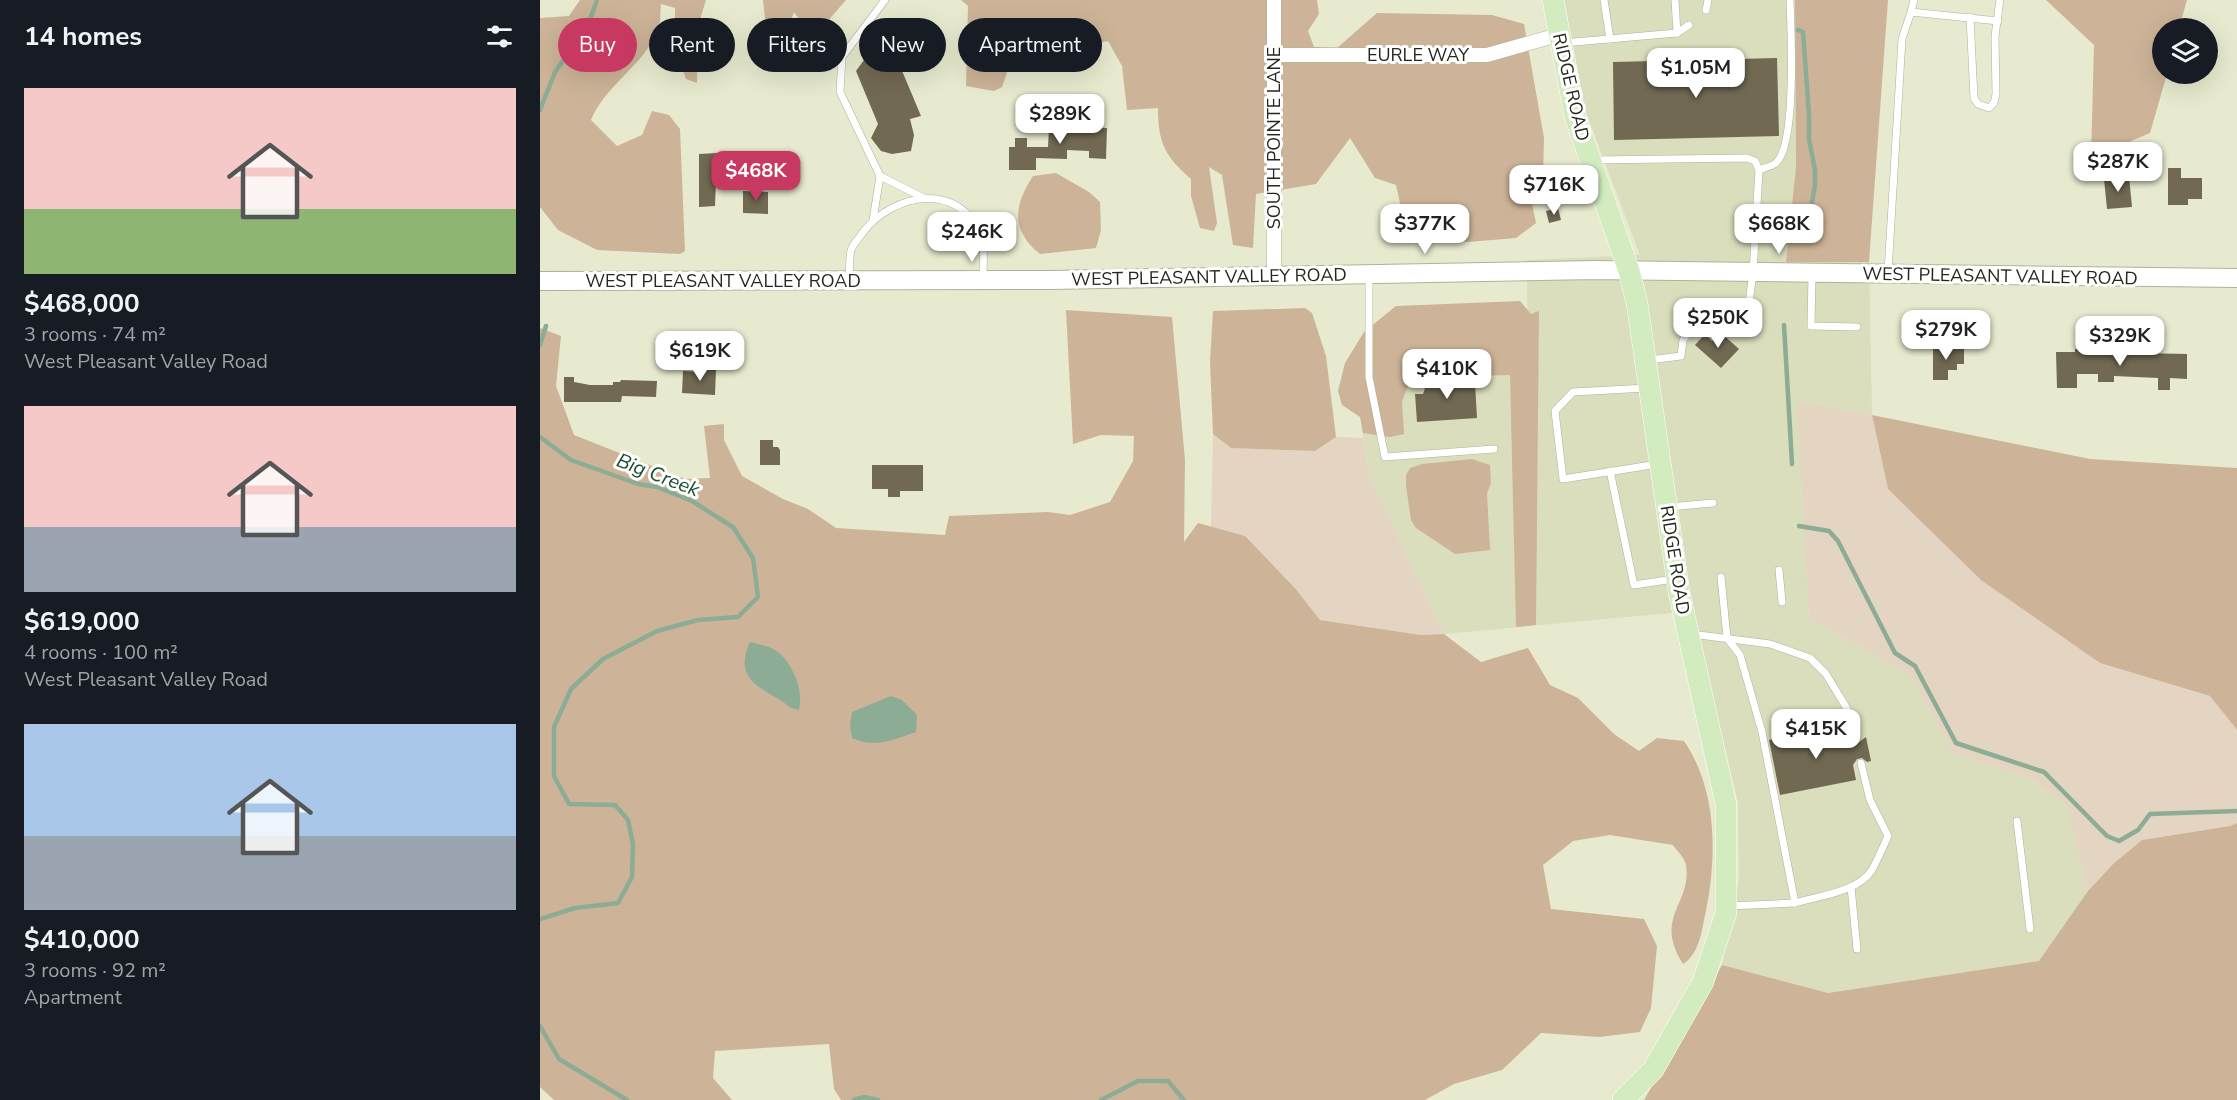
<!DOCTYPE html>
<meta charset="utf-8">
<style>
body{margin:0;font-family:"Nunito Sans",sans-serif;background:#242831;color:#f1f3f6;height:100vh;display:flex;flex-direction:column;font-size:22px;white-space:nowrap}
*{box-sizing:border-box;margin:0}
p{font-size:20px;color:#9ea1a6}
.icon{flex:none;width:33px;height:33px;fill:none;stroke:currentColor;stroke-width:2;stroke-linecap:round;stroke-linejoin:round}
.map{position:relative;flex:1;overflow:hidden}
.sheet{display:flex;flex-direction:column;background:#171b24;width:540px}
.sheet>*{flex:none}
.guide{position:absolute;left:18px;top:18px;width:570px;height:54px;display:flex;gap:12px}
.tools{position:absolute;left:1612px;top:18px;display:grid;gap:12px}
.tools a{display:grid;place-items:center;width:66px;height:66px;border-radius:50%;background:#171b24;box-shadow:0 6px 24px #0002;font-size:30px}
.price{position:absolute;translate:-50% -51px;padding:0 14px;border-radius:12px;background:#fff;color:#222;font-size:20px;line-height:39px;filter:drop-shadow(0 2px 3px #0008)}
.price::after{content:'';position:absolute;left:50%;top:36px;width:18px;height:14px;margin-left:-9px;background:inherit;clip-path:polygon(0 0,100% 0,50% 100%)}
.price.current{background:#c83962;color:#fff}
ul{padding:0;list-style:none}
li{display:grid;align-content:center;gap:12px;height:318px;padding:0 24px}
li span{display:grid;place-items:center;height:186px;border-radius:0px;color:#555}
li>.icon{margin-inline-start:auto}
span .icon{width:108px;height:108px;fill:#fffc;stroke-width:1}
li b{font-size:26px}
h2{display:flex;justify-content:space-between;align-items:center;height:72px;padding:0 24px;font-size:26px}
.chip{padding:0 21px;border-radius:27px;background:#171b24;box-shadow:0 6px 24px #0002;font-size:21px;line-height:54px}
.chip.current{background:#c83962;color:#fff}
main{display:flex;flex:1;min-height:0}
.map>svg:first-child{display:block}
.built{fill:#dadebc}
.green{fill:#e4d4c2}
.forest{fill:#cdb498}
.water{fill:#8cac95}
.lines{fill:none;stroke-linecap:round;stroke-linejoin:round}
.stream{stroke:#8cac95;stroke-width:4.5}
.building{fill:#716952}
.service-casing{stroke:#afb298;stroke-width:8}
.minor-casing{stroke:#afb298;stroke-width:15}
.secondary-casing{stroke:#afb298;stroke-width:20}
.primary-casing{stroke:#fff;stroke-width:22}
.service{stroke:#fff;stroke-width:7}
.minor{stroke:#fff;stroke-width:14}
.secondary{stroke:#fff;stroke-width:18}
.primary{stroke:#d2ecbf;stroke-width:21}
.labels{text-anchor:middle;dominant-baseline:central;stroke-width:6;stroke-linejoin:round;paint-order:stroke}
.street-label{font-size:18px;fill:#25261c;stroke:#fff}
.water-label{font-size:20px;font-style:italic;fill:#164c2c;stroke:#fff}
</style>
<main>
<section class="sheet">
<h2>14 homes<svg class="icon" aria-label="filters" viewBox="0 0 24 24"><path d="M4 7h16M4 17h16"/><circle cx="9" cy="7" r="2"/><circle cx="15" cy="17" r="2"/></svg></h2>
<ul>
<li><span style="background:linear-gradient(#f6c9c9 65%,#8fb573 0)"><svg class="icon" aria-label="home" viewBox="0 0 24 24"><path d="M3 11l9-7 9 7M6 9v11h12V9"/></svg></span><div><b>$468,000</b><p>3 rooms · 74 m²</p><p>West Pleasant Valley Road</p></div></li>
<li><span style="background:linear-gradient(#f6c9c9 65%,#9aa5b1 0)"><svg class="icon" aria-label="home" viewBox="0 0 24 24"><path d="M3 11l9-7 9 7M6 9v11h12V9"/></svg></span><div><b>$619,000</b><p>4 rooms · 100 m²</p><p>West Pleasant Valley Road</p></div></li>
<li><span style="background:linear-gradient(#a9c7e8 60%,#9aa5b1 0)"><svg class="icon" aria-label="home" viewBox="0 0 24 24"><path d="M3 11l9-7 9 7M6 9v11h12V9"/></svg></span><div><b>$410,000</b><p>3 rooms · 92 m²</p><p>Apartment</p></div></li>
</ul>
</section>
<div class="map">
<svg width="1697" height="1100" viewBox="0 0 1697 1100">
<rect width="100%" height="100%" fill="#e7eace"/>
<path class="built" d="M 1024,0 L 1255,0 L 1256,167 L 1246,262 L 1329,262 L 1332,415 L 1258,401 L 1269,618 L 1371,676 L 1413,753 L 1492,779 L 1526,805 L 1548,891 L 1500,961 L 1288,993 L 1182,965 L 1199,880 L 1198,803 L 1152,611 L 904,634 L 829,476 L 814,375 L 988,366 L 987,260 L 1100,255 L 1045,110 Z"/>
<g class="green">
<path d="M 1257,401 L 1332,415 L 1348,489 L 1560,663 L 1670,696 L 1697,730 L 1697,823 L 1690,826 L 1602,840 L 1573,864 L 1548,891 L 1526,805 L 1492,779 L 1413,753 L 1371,676 L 1269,618 Z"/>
<path d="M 673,434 L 691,448 L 775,451 L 796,437 L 823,438 L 829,476 L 904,634 L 881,635 L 780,620 L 755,588 L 705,536 L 671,527 Z"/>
</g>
<g class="forest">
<path d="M 40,0 L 166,0 L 158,26 L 157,83 L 146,79 C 137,53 135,36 135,8 L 121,4 C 120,13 121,25 117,33 C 101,67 65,86 51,120 L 77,146 L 102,135 L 112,111 L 129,115 L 140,129 L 145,251 L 140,254 L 57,250 L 18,230 L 0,207 L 0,18 L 29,16 Z"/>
<path d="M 223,0 L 306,0 L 273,38 L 254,12 L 240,45 L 225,19 Z"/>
<path d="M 421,0 L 777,0 L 779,14 L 768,31 L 774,47 L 797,48 L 837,13 L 952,15 L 984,24 L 1004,138 L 1003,175 L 992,204 L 996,223 L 976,238 L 928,242 L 889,235 L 863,216 L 856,185 L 835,178 L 810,138 L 776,184 L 716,194 L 713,248 L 693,245 L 682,175 L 669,167 L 677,223 L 674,231 L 660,228 L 651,196 L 651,179 C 625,156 618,143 618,108 L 587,110 L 582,66 L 568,41 L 508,56 L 472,58 L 462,87 L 454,91 L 426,86 L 428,6 Z"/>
<path d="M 1255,0 L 1348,0 L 1329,262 L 1246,262 L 1256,167 Z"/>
<path d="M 1506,0 L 1647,0 L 1639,28 L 1623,28 L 1623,74 L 1627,74 L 1610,133 L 1551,158 L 1554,45 Z"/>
<path d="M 516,173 L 549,192 L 560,202 L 561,230 L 556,248 L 500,254 C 470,230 474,205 493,176 Z"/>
<path d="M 980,301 L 991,314 L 999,311 L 996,625 L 976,627 L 970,375 L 887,377 L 867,388 L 862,402 L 864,434 L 850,437 L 823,433 L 820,417 L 802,405 L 798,391 L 805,363 L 824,332 L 856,306 Z"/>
<path d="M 765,308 L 772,313 L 786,356 L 796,437 L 775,451 L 691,448 L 673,434 L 670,361 L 673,311 Z"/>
<path d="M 526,310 L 632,317 L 645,460 L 644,542 L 658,523 L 705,536 L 755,588 L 780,620 L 881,635 L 904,634 L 941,662 L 988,648 L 1010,685 L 1038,698 L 1074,734 L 1099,751 L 1117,738 L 1144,741 C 1179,792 1177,863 1164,920 C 1161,936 1157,956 1143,964 C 1113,917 1152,904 1146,865 C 1145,858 1137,851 1133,845 L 1070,835 L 1033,841 L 1003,865 L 1011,909 L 1104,919 L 1117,946 L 1111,1008 L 1100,1032 L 1059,1037 L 1001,1033 L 962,1070 L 914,1084 L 885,1100 L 301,1100 L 294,1089 L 289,1044 L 175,1051 L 173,1078 L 192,1100 L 14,1100 L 0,1087 L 0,328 L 21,336 L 16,386 L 34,435 L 145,479 L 170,478 L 164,426 L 184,424 L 184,440 L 202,476 L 243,499 L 268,509 L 296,528 L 405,535 L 409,516 L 508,512 L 530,515 L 570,502 L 593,461 L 594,436 L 561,435 L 533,444 Z"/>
<path d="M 1332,415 L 1550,459 L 1697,468 L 1697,730 L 1670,696 L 1560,663 L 1441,580 L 1348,489 Z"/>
<path d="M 932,459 L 950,465 L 951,483 L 947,493 L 950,550 L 915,554 L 876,528 L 871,520 L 866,486 L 866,475 L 870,468 L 882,464 Z"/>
<path d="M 1697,823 L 1697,1100 L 1104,1100 L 1182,965 L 1288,993 L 1499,961 L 1548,891 L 1573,864 L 1602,840 L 1690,826 Z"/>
</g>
<g class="water">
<path d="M 210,642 C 218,644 230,646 238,652 C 253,664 264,691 259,710 L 251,708 C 226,688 191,683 210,642 Z"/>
<path d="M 351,696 L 362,700 L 377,715 L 376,732 C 352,740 336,749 312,738 L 310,725 L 312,712 Z"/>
</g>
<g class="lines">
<g class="stream">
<path d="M 1258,30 L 1263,32 L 1269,114 L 1269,139 L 1275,170 L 1275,185 L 1267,233"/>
<path d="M 0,110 L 15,72 L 48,25 L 57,0"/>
<path d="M 1244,325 L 1252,464"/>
<path d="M 0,345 L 6,326"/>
<path d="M 0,437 L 31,460 L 98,484 L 117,487 L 152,501 L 193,527 L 213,558 L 218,597 L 198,617 L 158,620 L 117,631 L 63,659 L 31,689 L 14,727 L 14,776 L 29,804 L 75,805 L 88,820 L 93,844 L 92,877 L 78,903 L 35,908 L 0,919"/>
<path d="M 1259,526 L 1289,531 L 1298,541 L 1355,653 L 1375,666 L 1416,743 L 1504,772 L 1567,836 L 1579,841 L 1598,830 L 1610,814 L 1697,811"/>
<path d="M 0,1026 L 19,1059 L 87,1100"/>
<path d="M 314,1100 L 324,1097 L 338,1100"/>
<path d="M 561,1100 L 598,1081 L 628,1081 L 644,1100"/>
</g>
</g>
<g class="building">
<path d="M 340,38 L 367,57 L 360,66 L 381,116 L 370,119 L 374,135 L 371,151 L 352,154 L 341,151 L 331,138 L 338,124 L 316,71 Z"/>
<path d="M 1237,58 L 1239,136 L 1074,140 L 1073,62 Z"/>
<path d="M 525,120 L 546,121 L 546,127 L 567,128 L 566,159 L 549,158 L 549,151 L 527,150 L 527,159 L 496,158 L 496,170 L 469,170 L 469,147 L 475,147 L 475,138 L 487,138 L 487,147 L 508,147 L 509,128 L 525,129 Z"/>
<path d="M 177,153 L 175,206 L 159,207 L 159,154 Z"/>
<path d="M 1628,168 L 1641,168 L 1641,178 L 1662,178 L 1662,199 L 1648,199 L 1648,205 L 1628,205 Z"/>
<path d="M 1589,176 L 1592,207 L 1567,209 L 1564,179 Z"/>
<path d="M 203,191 L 228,192 L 228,214 L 203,213 Z"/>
<path d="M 1018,208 L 1021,220 L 1009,223 L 1006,211 Z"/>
<path d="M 1180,332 L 1199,349 L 1181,368 L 1155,345 L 1165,334 L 1172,341 Z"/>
<path d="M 1393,346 L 1424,348 L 1424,364 L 1417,364 L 1417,370 L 1408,370 L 1408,380 L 1393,380 Z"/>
<path d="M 1535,349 L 1551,349 L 1551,352 L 1647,354 L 1647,379 L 1630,378 L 1630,390 L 1618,390 L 1618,378 L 1574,376 L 1574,382 L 1558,382 L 1558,374 L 1537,374 L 1537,388 L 1517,388 L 1516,352 L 1535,352 Z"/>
<path d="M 161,368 L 176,369 L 175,395 L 142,393 L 143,371 L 161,372 Z"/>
<path d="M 923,376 L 927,384 L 935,383 L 937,418 L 877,422 L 875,394 L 883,394 L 888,380 Z"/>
<path d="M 24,377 L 34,377 L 34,382 L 50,385 L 73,385 L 73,382 L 80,382 L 81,380 L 117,381 L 116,397 L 82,396 L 81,402 L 24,402 Z"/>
<path d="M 220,440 L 233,440 L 233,447 L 238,447 L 240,450 L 240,465 L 220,465 Z"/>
<path d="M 332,465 L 383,465 L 383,491 L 360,491 L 360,497 L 348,497 L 348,489 L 332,489 Z"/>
<path d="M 1298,726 L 1301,742 L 1312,739 L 1318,743 L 1326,737 L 1331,761 L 1327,762 L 1322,758 L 1317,759 L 1313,765 L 1316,780 L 1240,795 L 1229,740 Z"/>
</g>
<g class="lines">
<g class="service-casing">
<g id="service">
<path d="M 345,0 L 302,57 L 300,92 L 340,176 L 384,198"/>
<path d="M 1064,0 L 1070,39"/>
<path d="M 1166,10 L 1168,0"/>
<path d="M 1371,12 L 1374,0"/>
<path d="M 1430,17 L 1434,98 L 1438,104 L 1449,108 L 1454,103 L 1456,94 L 1455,36 L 1460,0"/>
<path d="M 1137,33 L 1149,25"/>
<path d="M 1023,43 L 1137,33 L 1135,0"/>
<path d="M 1052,160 L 1207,158 L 1215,161 L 1219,170 L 1213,273 L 1208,310 L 1167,310 L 1143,340 L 1141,356 L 1109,360"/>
<path d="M 1219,170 C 1224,168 1232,166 1236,163 C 1257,144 1251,29 1250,0"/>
<path d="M 333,220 L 340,176"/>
<path d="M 1348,272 L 1362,39 L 1371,12 L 1458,21"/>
<path d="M 1272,274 L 1271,326 L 1317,327"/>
<path d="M 829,277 L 829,377 L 845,457 L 954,449"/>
<path d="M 309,278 C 310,269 309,259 311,250 C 313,244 320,237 324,231 C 354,193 420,181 441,236 C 445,247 443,266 443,278"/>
<path d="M 1107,388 L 1033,392 L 1015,411 L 1023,479 L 1118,464"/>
<path d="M 1070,471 L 1094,585 L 1134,579"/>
<path d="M 1129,507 L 1173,503"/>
<path d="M 1239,570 L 1242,602"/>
<path d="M 1181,577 L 1187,638 L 1200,655 L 1222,732 L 1255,903 L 1189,906"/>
<path d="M 1151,634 L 1230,644 L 1270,658 L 1286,674 L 1306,707 L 1317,738"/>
<path d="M 1477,821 L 1490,929"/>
<path d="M 1311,887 L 1317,949"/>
<path d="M 1255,903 C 1279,896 1318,892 1332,870 C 1338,859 1343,847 1348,836 L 1330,800 L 1321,763"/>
</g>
</g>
<g class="minor-casing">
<g id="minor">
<path d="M 734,0 L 734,276"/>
<path d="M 734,55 L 947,55 L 1018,35"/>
</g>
</g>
<g class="secondary-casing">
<path id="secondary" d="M 0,281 L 509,280 L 1056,270 L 1697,278"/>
</g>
<g class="primary-casing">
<path id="primary" d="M 1013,0 L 1035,116 L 1089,271 L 1097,303 L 1139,592 L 1186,804 L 1186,913 L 1163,982 L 1113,1070 L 1083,1100"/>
</g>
<use href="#service" class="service"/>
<use href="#minor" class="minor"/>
<use href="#secondary" class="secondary"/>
<use href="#primary" class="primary"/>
</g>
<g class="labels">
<g class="street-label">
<text x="878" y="55">EURLE WAY</text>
<text transform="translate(1031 87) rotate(77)">RIDGE ROAD</text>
<text transform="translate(734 138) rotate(-90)">SOUTH POINTE LANE</text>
<text transform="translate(1460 276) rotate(1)">WEST PLEASANT VALLEY ROAD</text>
<text transform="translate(669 277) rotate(-1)">WEST PLEASANT VALLEY ROAD</text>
<text x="183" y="281">WEST PLEASANT VALLEY ROAD</text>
<text transform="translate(1135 560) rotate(81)">RIDGE ROAD</text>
</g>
<g class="water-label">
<text transform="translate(118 475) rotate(21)">Big Creek</text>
</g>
</g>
</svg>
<div class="tools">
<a><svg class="icon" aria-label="layers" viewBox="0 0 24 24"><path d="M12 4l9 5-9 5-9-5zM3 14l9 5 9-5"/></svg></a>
</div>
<b class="price" style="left:1156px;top:99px">$1.05M</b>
<b class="price" style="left:520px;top:145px">$289K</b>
<b class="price" style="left:1578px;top:193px">$287K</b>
<b class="price current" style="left:216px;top:202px">$468K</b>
<b class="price" style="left:1014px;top:216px">$716K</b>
<b class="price" style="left:885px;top:255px">$377K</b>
<b class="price" style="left:1239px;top:255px">$668K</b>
<b class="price" style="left:432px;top:263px">$246K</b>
<b class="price" style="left:1178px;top:349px">$250K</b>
<b class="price" style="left:1406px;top:361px">$279K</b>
<b class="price" style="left:1580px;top:367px">$329K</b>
<b class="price" style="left:160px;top:382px">$619K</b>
<b class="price" style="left:907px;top:400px">$410K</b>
<b class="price" style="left:1276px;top:760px">$415K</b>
<div class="guide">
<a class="chip current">Buy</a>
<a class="chip">Rent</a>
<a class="chip">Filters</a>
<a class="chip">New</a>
<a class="chip">Apartment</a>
</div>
</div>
</main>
